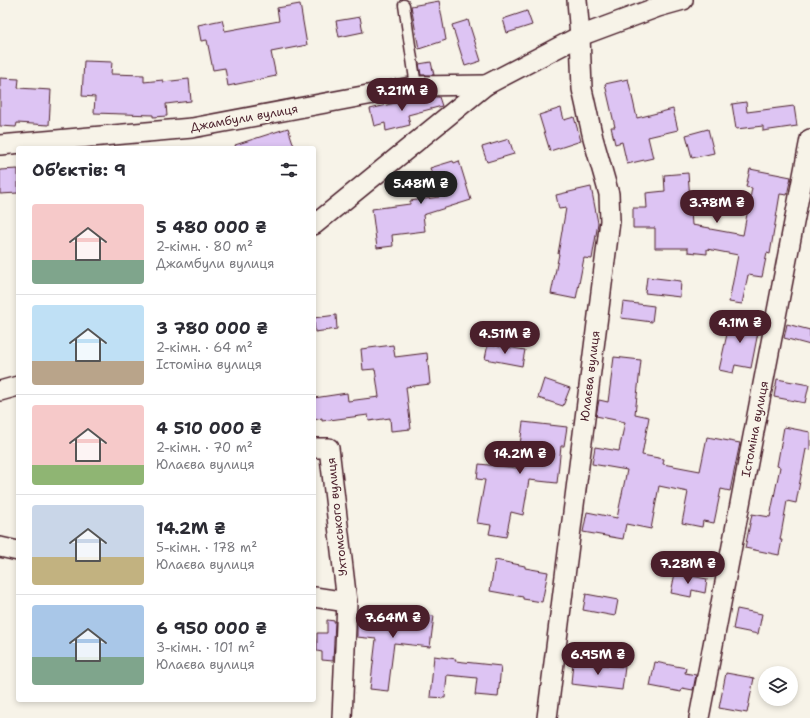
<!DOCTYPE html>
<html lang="uk">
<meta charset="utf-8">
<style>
body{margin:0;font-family:"Shantell Sans",sans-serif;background:#f2f2f3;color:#2b2b33;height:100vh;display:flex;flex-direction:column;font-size:15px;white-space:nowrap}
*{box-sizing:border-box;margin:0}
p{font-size:13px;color:#7c7c81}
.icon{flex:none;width:22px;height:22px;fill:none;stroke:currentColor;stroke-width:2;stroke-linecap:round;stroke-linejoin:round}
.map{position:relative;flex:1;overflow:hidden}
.details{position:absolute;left:16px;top:146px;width:300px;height:556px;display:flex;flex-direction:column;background:#fff;border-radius:4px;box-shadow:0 2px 6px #0003}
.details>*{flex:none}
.fabs{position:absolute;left:758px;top:666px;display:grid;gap:8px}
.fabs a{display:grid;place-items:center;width:40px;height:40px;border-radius:50%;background:#fff;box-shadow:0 2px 6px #0003;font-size:20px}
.price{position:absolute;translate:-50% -34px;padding:0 9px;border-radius:14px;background:#4a1f2b;color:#fff;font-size:13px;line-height:26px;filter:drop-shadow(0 1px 2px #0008)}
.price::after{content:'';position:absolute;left:50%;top:24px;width:12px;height:9px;margin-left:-6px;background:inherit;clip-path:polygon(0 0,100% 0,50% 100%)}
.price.on{background:#222;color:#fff}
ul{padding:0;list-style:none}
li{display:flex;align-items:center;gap:12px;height:100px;padding:0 16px}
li+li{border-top:1px solid #e1e1e2}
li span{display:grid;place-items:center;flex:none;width:112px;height:80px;border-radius:4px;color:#555}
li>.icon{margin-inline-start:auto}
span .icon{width:48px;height:48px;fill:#fffc;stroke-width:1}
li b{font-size:17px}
h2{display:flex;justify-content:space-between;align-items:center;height:48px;padding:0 16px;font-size:17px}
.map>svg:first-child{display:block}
.building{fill:#ddc4f3;stroke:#4a1f2b}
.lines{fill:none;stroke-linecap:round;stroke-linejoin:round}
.lane-casing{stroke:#4a1f2b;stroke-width:13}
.street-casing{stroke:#4a1f2b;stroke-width:22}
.lane{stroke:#f7f3e8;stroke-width:10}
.street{stroke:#f7f3e8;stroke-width:19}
.labels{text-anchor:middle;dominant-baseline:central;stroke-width:4;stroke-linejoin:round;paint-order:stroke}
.street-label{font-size:12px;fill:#4a1f2b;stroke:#f7f3e8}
</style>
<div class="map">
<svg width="810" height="718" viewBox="0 0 810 718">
<rect width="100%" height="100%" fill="#f7f3e8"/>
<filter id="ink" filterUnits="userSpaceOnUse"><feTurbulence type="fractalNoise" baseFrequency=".025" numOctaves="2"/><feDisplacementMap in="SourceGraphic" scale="8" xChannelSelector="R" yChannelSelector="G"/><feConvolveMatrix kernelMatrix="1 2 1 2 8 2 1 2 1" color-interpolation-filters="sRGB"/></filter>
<g filter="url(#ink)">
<g class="building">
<path d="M 439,1 L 446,40 L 419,49 L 411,6 Z"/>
<path d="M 300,4 L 307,45 L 271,52 L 276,76 L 228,86 L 225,68 L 213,70 L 207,40 L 201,41 L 198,25 L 222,20 L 225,31 L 279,21 L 277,8 Z"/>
<path d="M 527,11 L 532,25 L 507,33 L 503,19 Z"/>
<path d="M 360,17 L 363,32 L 339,37 L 336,21 Z"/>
<path d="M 468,20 L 481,61 L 465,66 L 452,25 Z"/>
<path d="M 84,61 L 112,62 L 111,74 L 144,75 L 144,82 L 163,80 L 163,82 L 189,79 L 191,101 L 166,104 L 167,116 L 153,117 L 153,115 L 94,113 L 95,97 L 82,96 Z"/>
<path d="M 431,62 L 434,75 L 421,75 L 419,64 Z"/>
<path d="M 0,78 L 19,79 L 18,88 L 51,90 L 49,125 L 17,123 L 16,127 L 0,126 Z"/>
<path d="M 628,79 L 637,118 L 673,109 L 678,130 L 648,137 L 653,158 L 627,164 L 622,142 L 615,144 L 611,127 L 615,127 L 605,84 Z"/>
<path d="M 420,97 L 439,97 L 442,106 L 408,115 L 410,125 L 386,131 L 385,123 L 374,126 L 370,109 Z"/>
<path d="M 746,102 L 747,112 L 794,106 L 797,126 L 763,131 L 763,126 L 736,129 L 732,104 Z"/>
<path d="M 561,108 L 564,120 L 574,117 L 581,141 L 550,151 L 539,115 Z"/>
<path d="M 288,128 L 294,146 L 286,148 L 236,148 L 235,145 Z"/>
<path d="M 708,129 L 714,153 L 692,158 L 686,135 Z"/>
<path d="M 509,139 L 514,154 L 487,162 L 482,147 Z"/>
<path d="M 453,161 L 454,163 L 459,161 L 471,200 L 423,215 L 425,231 L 392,235 L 393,246 L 377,248 L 372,209 L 410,204 L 410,201 L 439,197 L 430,168 Z"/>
<path d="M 18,169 L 18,193 L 0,194 L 0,170 Z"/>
<path d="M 750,169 L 791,177 L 787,195 L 780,194 L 770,254 L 767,253 L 762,277 L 748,275 L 742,304 L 729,302 L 738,255 L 707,249 L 707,254 L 688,252 L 688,248 L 655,248 L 655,228 L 633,228 L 633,208 L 647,208 L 646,193 L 665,191 L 664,175 L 688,173 L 692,225 L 710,228 L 710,229 L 743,235 L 752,188 L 746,187 Z"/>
<path d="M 591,187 L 598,223 L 592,259 L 584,258 L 576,299 L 551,294 L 559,254 L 558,254 L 566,208 L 559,209 L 556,195 Z"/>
<path d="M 647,277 L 681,281 L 680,297 L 645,293 Z"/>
<path d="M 623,302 L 654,306 L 652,322 L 621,318 Z"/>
<path d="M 336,315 L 337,329 L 315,332 L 314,318 Z"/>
<path d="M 731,316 L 760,322 L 751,368 L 735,365 L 733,373 L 719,370 Z"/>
<path d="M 787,324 L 810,330 L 810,345 L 784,338 Z"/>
<path d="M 488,344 L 525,350 L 522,366 L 485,359 Z"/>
<path d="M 393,345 L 395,357 L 427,353 L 430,384 L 406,387 L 411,429 L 391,431 L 390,418 L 369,421 L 368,415 L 322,421 L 322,418 L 314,420 L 314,398 L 347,393 L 348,401 L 379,397 L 375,369 L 363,370 L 361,349 Z"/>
<path d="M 614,357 L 641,360 L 635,414 L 649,417 L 642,455 L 664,459 L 663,464 L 700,471 L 707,437 L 740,443 L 730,491 L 721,489 L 714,523 L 703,521 L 702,527 L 682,523 L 688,492 L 659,486 L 651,529 L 626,524 L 623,539 L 583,532 L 587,512 L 617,518 L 627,470 L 592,464 L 595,447 L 619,451 L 625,422 L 596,416 L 599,400 L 608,402 Z"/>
<path d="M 544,379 L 570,388 L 563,406 L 538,398 Z"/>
<path d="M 777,379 L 809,385 L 805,403 L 774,397 Z"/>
<path d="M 523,422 L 567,427 L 564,446 L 561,446 L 557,483 L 529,480 L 523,515 L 511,512 L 506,537 L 489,534 L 491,525 L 477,523 L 485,480 L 477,479 L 479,464 L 517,468 Z"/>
<path d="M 784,427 L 810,432 L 810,450 L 806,449 L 796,503 L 787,501 L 780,540 L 782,540 L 779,555 L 745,548 L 752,514 L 770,517 L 780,467 L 777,466 Z"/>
<path d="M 495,560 L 525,566 L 525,568 L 548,572 L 542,602 L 523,599 L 523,597 L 490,591 Z"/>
<path d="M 675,573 L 707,579 L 705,593 L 692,590 L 691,597 L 671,593 Z"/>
<path d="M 586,594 L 618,600 L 615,616 L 583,610 Z"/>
<path d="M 367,609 L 434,616 L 430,647 L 394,643 L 388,691 L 370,689 L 376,639 L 357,637 L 357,622 L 365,622 Z"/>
<path d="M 737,609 L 762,614 L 758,634 L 733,629 Z"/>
<path d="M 327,620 L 335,621 L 333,661 L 322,660 L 322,652 L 317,651 L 317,633 L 327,633 Z"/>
<path d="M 434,656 L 456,659 L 455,661 L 501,666 L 498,697 L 475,695 L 477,678 L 447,675 L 445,698 L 430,697 Z"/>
<path d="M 573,662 L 625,667 L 622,690 L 571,684 Z"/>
<path d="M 655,662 L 686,668 L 685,673 L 696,675 L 693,690 L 682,688 L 681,692 L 650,686 Z"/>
<path d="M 726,673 L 754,678 L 747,713 L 719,708 Z"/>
</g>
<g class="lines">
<g class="lane-casing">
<path id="lane" d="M 404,5 L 416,86"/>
</g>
<g class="street-casing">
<g id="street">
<path d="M 0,145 L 192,128 L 416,86 L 486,85"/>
<path d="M 314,225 L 486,85 L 580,36 L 658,7 L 683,0"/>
<path d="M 0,391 L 18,386"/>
<path d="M 314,448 L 329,448 L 347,602 L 342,718"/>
<path d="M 0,547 L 18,551"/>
<path d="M 314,597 L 347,602"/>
<path d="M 547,718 L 610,221 L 609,194 L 593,138 L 582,89 L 580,36 L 577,0"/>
<path d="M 699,718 L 810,139"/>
</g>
</g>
<use href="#lane" class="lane"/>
<use href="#street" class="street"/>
</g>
</g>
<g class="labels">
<g class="street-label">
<text transform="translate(244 118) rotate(-10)">Джамбули вулиця</text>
<text transform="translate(590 376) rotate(-83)">Юлаєва вулиця</text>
<text transform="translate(755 429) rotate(-79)">Істоміна вулиця</text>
<text transform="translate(337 517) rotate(-96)">Ухтомського вулиця</text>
</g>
</g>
</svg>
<div class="fabs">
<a><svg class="icon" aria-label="layers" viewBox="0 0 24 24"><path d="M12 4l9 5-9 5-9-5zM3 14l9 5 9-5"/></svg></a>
</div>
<b class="price" style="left:402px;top:112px">7.21M ₴</b>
<b class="price on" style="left:421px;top:205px">5.48M ₴</b>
<b class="price" style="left:717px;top:224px">3.78M ₴</b>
<b class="price" style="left:740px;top:344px">4.1M ₴</b>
<b class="price" style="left:505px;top:355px">4.51M ₴</b>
<b class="price" style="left:520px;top:475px">14.2M ₴</b>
<b class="price" style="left:688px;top:585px">7.28M ₴</b>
<b class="price" style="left:393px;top:639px">7.64M ₴</b>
<b class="price" style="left:598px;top:676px">6.95M ₴</b>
<section class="details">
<h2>Об’єктів: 9<svg class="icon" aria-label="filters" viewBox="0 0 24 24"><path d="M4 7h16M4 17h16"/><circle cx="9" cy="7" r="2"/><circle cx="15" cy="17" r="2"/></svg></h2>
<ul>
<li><span style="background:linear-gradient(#f6c9c9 70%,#7fa58c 0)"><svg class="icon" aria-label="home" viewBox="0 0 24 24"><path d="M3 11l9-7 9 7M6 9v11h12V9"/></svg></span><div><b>5 480 000 ₴</b><p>2-кімн. · 80 m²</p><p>Джамбули вулиця</p></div></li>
<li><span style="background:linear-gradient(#bfe0f5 70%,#b9a48a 0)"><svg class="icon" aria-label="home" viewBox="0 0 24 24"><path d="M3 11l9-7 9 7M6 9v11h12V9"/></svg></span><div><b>3 780 000 ₴</b><p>2-кімн. · 64 m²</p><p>Істоміна вулиця</p></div></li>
<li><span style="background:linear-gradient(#f6c9c9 75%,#8fb573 0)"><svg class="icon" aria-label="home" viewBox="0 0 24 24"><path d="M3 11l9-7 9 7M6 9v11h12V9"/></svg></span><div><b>4 510 000 ₴</b><p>2-кімн. · 70 m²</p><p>Юлаєва вулиця</p></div></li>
<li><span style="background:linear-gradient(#c9d6e8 65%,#c2b280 0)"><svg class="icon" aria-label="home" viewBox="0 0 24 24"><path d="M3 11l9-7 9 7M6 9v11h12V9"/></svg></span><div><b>14.2M ₴</b><p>5-кімн. · 178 m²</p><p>Юлаєва вулиця</p></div></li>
<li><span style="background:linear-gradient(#a9c7e8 65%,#7fa58c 0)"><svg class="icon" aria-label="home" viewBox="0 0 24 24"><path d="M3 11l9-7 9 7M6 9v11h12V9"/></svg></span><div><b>6 950 000 ₴</b><p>3-кімн. · 101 m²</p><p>Юлаєва вулиця</p></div></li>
</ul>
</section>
</div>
